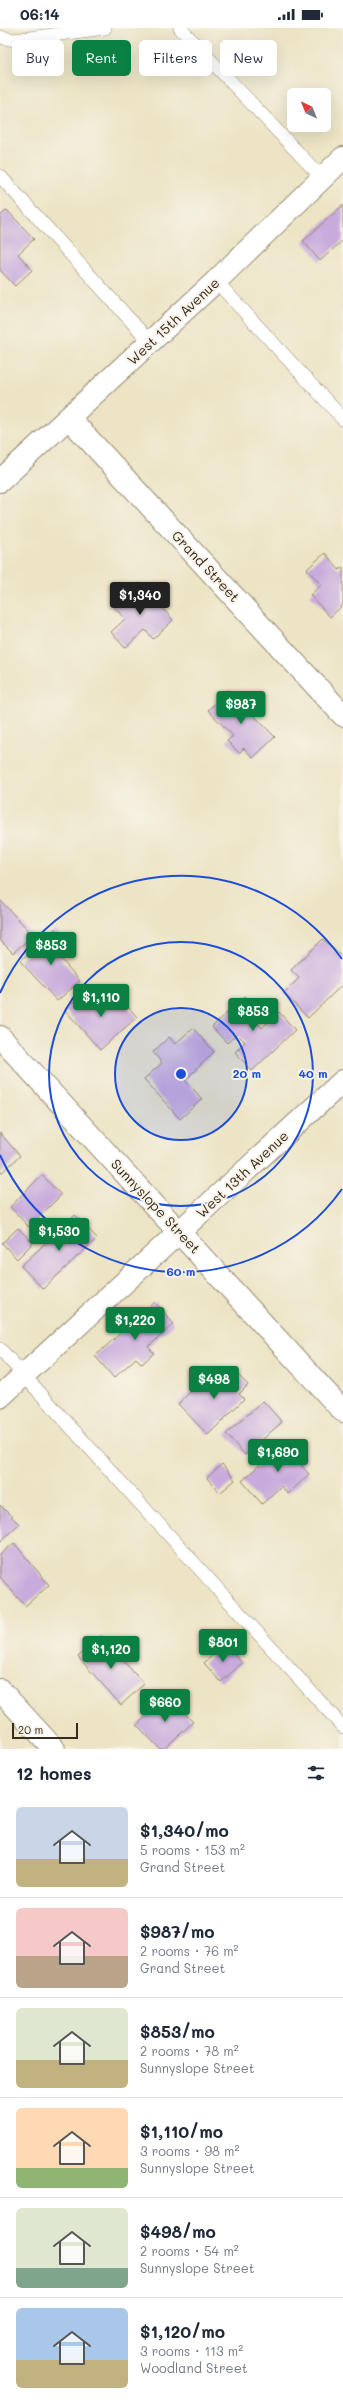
<!DOCTYPE html>
<meta charset="utf-8">
<style>
body{margin:0;font-family:Mali,sans-serif;background:#f2f2f3;color:#1f2937;height:100vh;display:flex;flex-direction:column;font-size:15px;white-space:nowrap}
*{box-sizing:border-box;margin:0}
p{font-size:13px;color:#747a83}
.icon{flex:none;width:22px;height:22px;fill:none;stroke:currentColor;stroke-width:2;stroke-linecap:round;stroke-linejoin:round}
.map{position:relative;height:1721px;overflow:hidden}
.sheet{display:flex;flex-direction:column;background:#fff;flex:1}
.sheet>*{flex:none}
.guide{position:absolute;left:12px;top:12px;width:319px;height:36px;display:flex;gap:8px}
.needle{width:26px;rotate:317deg}
.fabs{position:absolute;left:287px;top:60px;display:grid;gap:8px}
.fabs a{display:grid;place-items:center;width:44px;height:44px;border-radius:6px;background:#fff;box-shadow:0 4px 16px #0002;font-size:20px}
.scale{position:absolute;left:12px;bottom:10px;width:66px;box-sizing:border-box;padding-left:4px;border:2px solid #3b2a1e;border-top:0;font-size:11px;line-height:14px;white-space:nowrap;color:#3b2a1e;-webkit-text-stroke:3px #f7f3e8;paint-order:stroke}
.price{position:absolute;translate:-50% -34px;padding:0 9px;border-radius:4px;background:#0b8043;color:#fff;font-size:13px;line-height:26px;filter:drop-shadow(0 1px 2px #0008)}
.price::after{content:'';position:absolute;left:50%;top:24px;width:12px;height:9px;margin-left:-6px;background:inherit;clip-path:polygon(0 0,100% 0,50% 100%)}
.price.active{background:#222;color:#fff}
ul{padding:0;list-style:none}
li{display:flex;align-items:center;gap:12px;height:100px;padding:0 16px}
li+li{border-top:1px solid #e0e1e3}
li span{display:grid;place-items:center;flex:none;width:112px;height:80px;border-radius:6px;color:#555}
li>.icon{margin-inline-start:auto}
span .icon{width:48px;height:48px;fill:#fffc;stroke-width:1}
li b{font-size:17px}
h2{display:flex;justify-content:space-between;align-items:center;height:48px;padding:0 16px;font-size:17px}
.chip{padding:0 14px;border-radius:6px;background:#fff;box-shadow:0 4px 16px #0002;font-size:14px;line-height:36px}
.chip.active{background:#0b8043;color:#fff}
.status{display:flex;justify-content:space-between;align-items:center;height:28px;padding:0 20px;background:#fff;direction:ltr}
.status svg{height:11px;fill:currentColor}
.map>svg:first-child{display:block}
.building{fill:#c8aadc}
.lines{fill:none;stroke-linecap:round;stroke-linejoin:round}
.service-casing{stroke:#948771;stroke-width:14}
.minor-casing{stroke:#948771;stroke-width:24}
.tertiary-casing{stroke:#948771;stroke-width:24}
.service{stroke:#fff;stroke-width:13}
.minor{stroke:#fff;stroke-width:22}
.tertiary{stroke:#fff;stroke-width:22}
.ring{fill:none;stroke:#1d4ed8;stroke-width:2}
.labels{text-anchor:middle;dominant-baseline:central;stroke-width:4;stroke-linejoin:round;paint-order:stroke}
.street-label{font-size:14px;fill:#3b2a1e;stroke:#f7f3e8}
.centre{fill:#1d4ed8;stroke:#f7f3e8;stroke-width:2}
.ring-label{font-size:12px;text-anchor:middle;font-weight:bold;fill:#1d4ed8;stroke:#f7f3e8;stroke-width:4;stroke-linejoin:round;paint-order:stroke}
</style>
<div class="status"><b>06:14</b><svg viewBox="0 0 49 12"><path d="M0 12V9h3v3zM5 12V6h3v6zM10 12V3h3v9zM15 12V0h3v12zM26 1h20v11H26zM47 4h2v5h-2z"/></svg></div>
<div class="map">
<svg width="343" height="1721" viewBox="0 0 343 1721">
<rect width="100%" height="100%" fill="#f7f3e8"/>
<filter id="ink" filterUnits="userSpaceOnUse"><feTurbulence type="fractalNoise" baseFrequency=".025" numOctaves="2"/><feDisplacementMap in="SourceGraphic" scale="8" xChannelSelector="R" yChannelSelector="G"/><feConvolveMatrix kernelMatrix="1 2 1 2 8 2 1 2 1" color-interpolation-filters="sRGB"/></filter>
<filter id="wash" filterUnits="userSpaceOnUse"><feTurbulence type="fractalNoise" baseFrequency=".012" numOctaves="4" result="noise"/><feDisplacementMap in="SourceGraphic" scale="16" xChannelSelector="R" yChannelSelector="G"/><feGaussianBlur stdDeviation="0.9" result="paint"/><feColorMatrix in="noise" values="0 0 0 0 0 0 0 0 0 0 0 0 0 0 0 0 0 1.4 0 .05"/><feComposite in="paint" operator="in"/></filter>
<g filter="url(#wash)">
<rect width="100%" height="100%" fill="#ece4c4"/>
<g id="blocks">
<g class="building">
<path d="M 343,177 L 343,212 L 320,233 L 303,213 Z"/>
<path d="M 7,182 L 34,211 L 18,226 L 32,242 L 15,258 L 0,242 L 0,188 Z"/>
<path d="M 325,525 L 339,542 L 343,539 L 343,577 L 330,589 L 310,567 L 321,557 L 307,541 Z"/>
<path d="M 140,555 L 173,592 L 153,611 L 145,602 L 125,620 L 111,604 L 125,591 L 113,578 Z"/>
<path d="M 229,662 L 275,709 L 253,730 L 244,720 L 239,725 L 227,713 L 233,708 L 208,682 Z"/>
<path d="M 0,872 L 33,907 L 13,925 L 0,912 Z"/>
<path d="M 55,901 L 71,920 L 60,930 L 80,953 L 57,973 L 20,933 Z"/>
<path d="M 323,911 L 343,930 L 343,956 L 308,990 L 284,965 L 299,950 L 291,942 Z"/>
<path d="M 84,965 L 98,981 L 116,965 L 137,989 L 100,1022 L 65,982 Z"/>
<path d="M 245,968 L 260,983 L 252,989 L 262,1000 L 279,984 L 295,1002 L 252,1043 L 235,1024 L 245,1014 L 237,1006 L 227,1015 L 212,999 Z"/>
<path d="M 193,1000 L 214,1024 L 185,1052 L 202,1071 L 180,1091 L 144,1051 L 162,1035 L 153,1024 L 169,1009 L 175,1016 Z"/>
<path d="M 0,1105 L 20,1128 L 0,1146 Z"/>
<path d="M 42,1147 L 61,1167 L 29,1199 L 10,1179 Z"/>
<path d="M 75,1187 L 97,1210 L 43,1261 L 21,1238 Z"/>
<path d="M 18,1200 L 33,1215 L 17,1231 L 2,1215 Z"/>
<path d="M 155,1274 L 174,1296 L 148,1319 L 154,1325 L 142,1336 L 136,1330 L 114,1350 L 95,1328 Z"/>
<path d="M 214,1341 L 225,1352 L 234,1343 L 248,1357 L 239,1366 L 244,1371 L 208,1407 L 178,1376 Z"/>
<path d="M 263,1373 L 282,1394 L 245,1427 L 226,1406 Z"/>
<path d="M 288,1411 L 307,1432 L 301,1437 L 309,1446 L 288,1466 L 281,1458 L 262,1476 L 242,1453 Z"/>
<path d="M 222,1436 L 235,1452 L 220,1465 L 207,1450 Z"/>
<path d="M 0,1477 L 19,1496 L 0,1514 Z"/>
<path d="M 14,1515 L 49,1557 L 25,1578 L 0,1549 L 0,1527 Z"/>
<path d="M 101,1608 L 144,1656 L 121,1677 L 78,1629 Z"/>
<path d="M 225,1616 L 242,1635 L 221,1654 L 204,1635 Z"/>
<path d="M 168,1668 L 193,1694 L 164,1721 L 160,1721 L 137,1697 Z"/>
</g>
</g>
</g>
<g filter="url(#ink)">
<use href="#blocks" fill-opacity="0" stroke="#948771" stroke-width="1"/>
<g class="lines">
<g class="service-casing">
<g id="service">
<path d="M 180,0 L 322,150"/>
<path d="M 0,9 L 14,12 L 105,0"/>
<path d="M 0,148 L 150,314"/>
<path d="M 216,253 L 343,391"/>
<path d="M 0,1321 L 343,1699"/>
</g>
</g>
<g class="minor-casing">
<g id="minor">
<path d="M 69,390 L 343,687"/>
<path d="M 0,1009 L 343,1383"/>
<path d="M 0,1369 L 343,1053"/>
<path d="M 0,1662 L 54,1721"/>
</g>
</g>
<g class="tertiary-casing">
<path id="tertiary" d="M 0,453 L 216,253 L 343,130"/>
</g>
<use href="#service" class="service"/>
<use href="#minor" class="minor"/>
<use href="#tertiary" class="tertiary"/>
</g>
</g>
<circle cx="181" cy="1046" r="66" fill="#1d4ed8" fill-opacity=".12"/>
<g class="ring">
<circle cx="181" cy="1046" r="66"/>
<circle cx="181" cy="1046" r="132"/>
<path d="M342 1161A198 198 0 0 1 0 1127M0 965A198 198 0 0 1 342 931"/>
</g>
<g class="labels">
<g class="street-label">
<text transform="translate(173 293) rotate(-43)">West 15th Avenue</text>
<text transform="translate(206 538) rotate(47)">Grand Street</text>
<text transform="translate(242 1146) rotate(-43)">West 13th Avenue</text>
<text transform="translate(156 1178) rotate(47)">Sunnyslope Street</text>
</g>
</g>
<circle cx="181" cy="1046" r="6" class="centre"/>
<g class="ring-label">
<text x="247" y="1050">20 m</text>
<text x="313" y="1050">40 m</text>
<text x="181" y="1248">60 m</text>
</g>
</svg>
<div class="fabs">
<a><svg class="needle" viewBox="-14 -14 28 28"><path d="M0-13l5 13h-10z" fill="#e53935"/><path d="M0 13l5-13h-10z" fill="#747a83"/></svg></a>
</div>
<div class="scale">20 m</div>
<b class="price active" style="left:140px;top:588px">$1,340</b>
<b class="price" style="left:241px;top:697px">$987</b>
<b class="price" style="left:51px;top:938px">$853</b>
<b class="price" style="left:101px;top:990px">$1,110</b>
<b class="price" style="left:253px;top:1004px">$853</b>
<b class="price" style="left:59px;top:1224px">$1,530</b>
<b class="price" style="left:135px;top:1313px">$1,220</b>
<b class="price" style="left:214px;top:1372px">$498</b>
<b class="price" style="left:278px;top:1445px">$1,690</b>
<b class="price" style="left:223px;top:1635px">$801</b>
<b class="price" style="left:111px;top:1642px">$1,120</b>
<b class="price" style="left:165px;top:1695px">$660</b>
<div class="guide">
<a class="chip">Buy</a>
<a class="chip active">Rent</a>
<a class="chip">Filters</a>
<a class="chip">New</a>
</div>
</div>
<section class="sheet">
<h2>12 homes<svg class="icon" aria-label="filters" viewBox="0 0 24 24"><path d="M4 7h16M4 17h16"/><circle cx="9" cy="7" r="2"/><circle cx="15" cy="17" r="2"/></svg></h2>
<ul>
<li><span style="background:linear-gradient(#c9d6e8 65%,#c2b280 0)"><svg class="icon" aria-label="home" viewBox="0 0 24 24"><path d="M3 11l9-7 9 7M6 9v11h12V9"/></svg></span><div><b>$1,340/mo</b><p>5 rooms · 153 m²</p><p>Grand Street</p></div></li>
<li><span style="background:linear-gradient(#f6c9c9 60%,#b9a48a 0)"><svg class="icon" aria-label="home" viewBox="0 0 24 24"><path d="M3 11l9-7 9 7M6 9v11h12V9"/></svg></span><div><b>$987/mo</b><p>2 rooms · 76 m²</p><p>Grand Street</p></div></li>
<li><span style="background:linear-gradient(#dfe7d0 65%,#c2b280 0)"><svg class="icon" aria-label="home" viewBox="0 0 24 24"><path d="M3 11l9-7 9 7M6 9v11h12V9"/></svg></span><div><b>$853/mo</b><p>2 rooms · 78 m²</p><p>Sunnyslope Street</p></div></li>
<li><span style="background:linear-gradient(#ffd9b3 75%,#8fb573 0)"><svg class="icon" aria-label="home" viewBox="0 0 24 24"><path d="M3 11l9-7 9 7M6 9v11h12V9"/></svg></span><div><b>$1,110/mo</b><p>3 rooms · 98 m²</p><p>Sunnyslope Street</p></div></li>
<li><span style="background:linear-gradient(#dfe7d0 75%,#7fa58c 0)"><svg class="icon" aria-label="home" viewBox="0 0 24 24"><path d="M3 11l9-7 9 7M6 9v11h12V9"/></svg></span><div><b>$498/mo</b><p>2 rooms · 54 m²</p><p>Sunnyslope Street</p></div></li>
<li><span style="background:linear-gradient(#a9c7e8 65%,#c2b280 0)"><svg class="icon" aria-label="home" viewBox="0 0 24 24"><path d="M3 11l9-7 9 7M6 9v11h12V9"/></svg></span><div><b>$1,120/mo</b><p>3 rooms · 113 m²</p><p>Woodland Street</p></div></li>
</ul>
</section>
